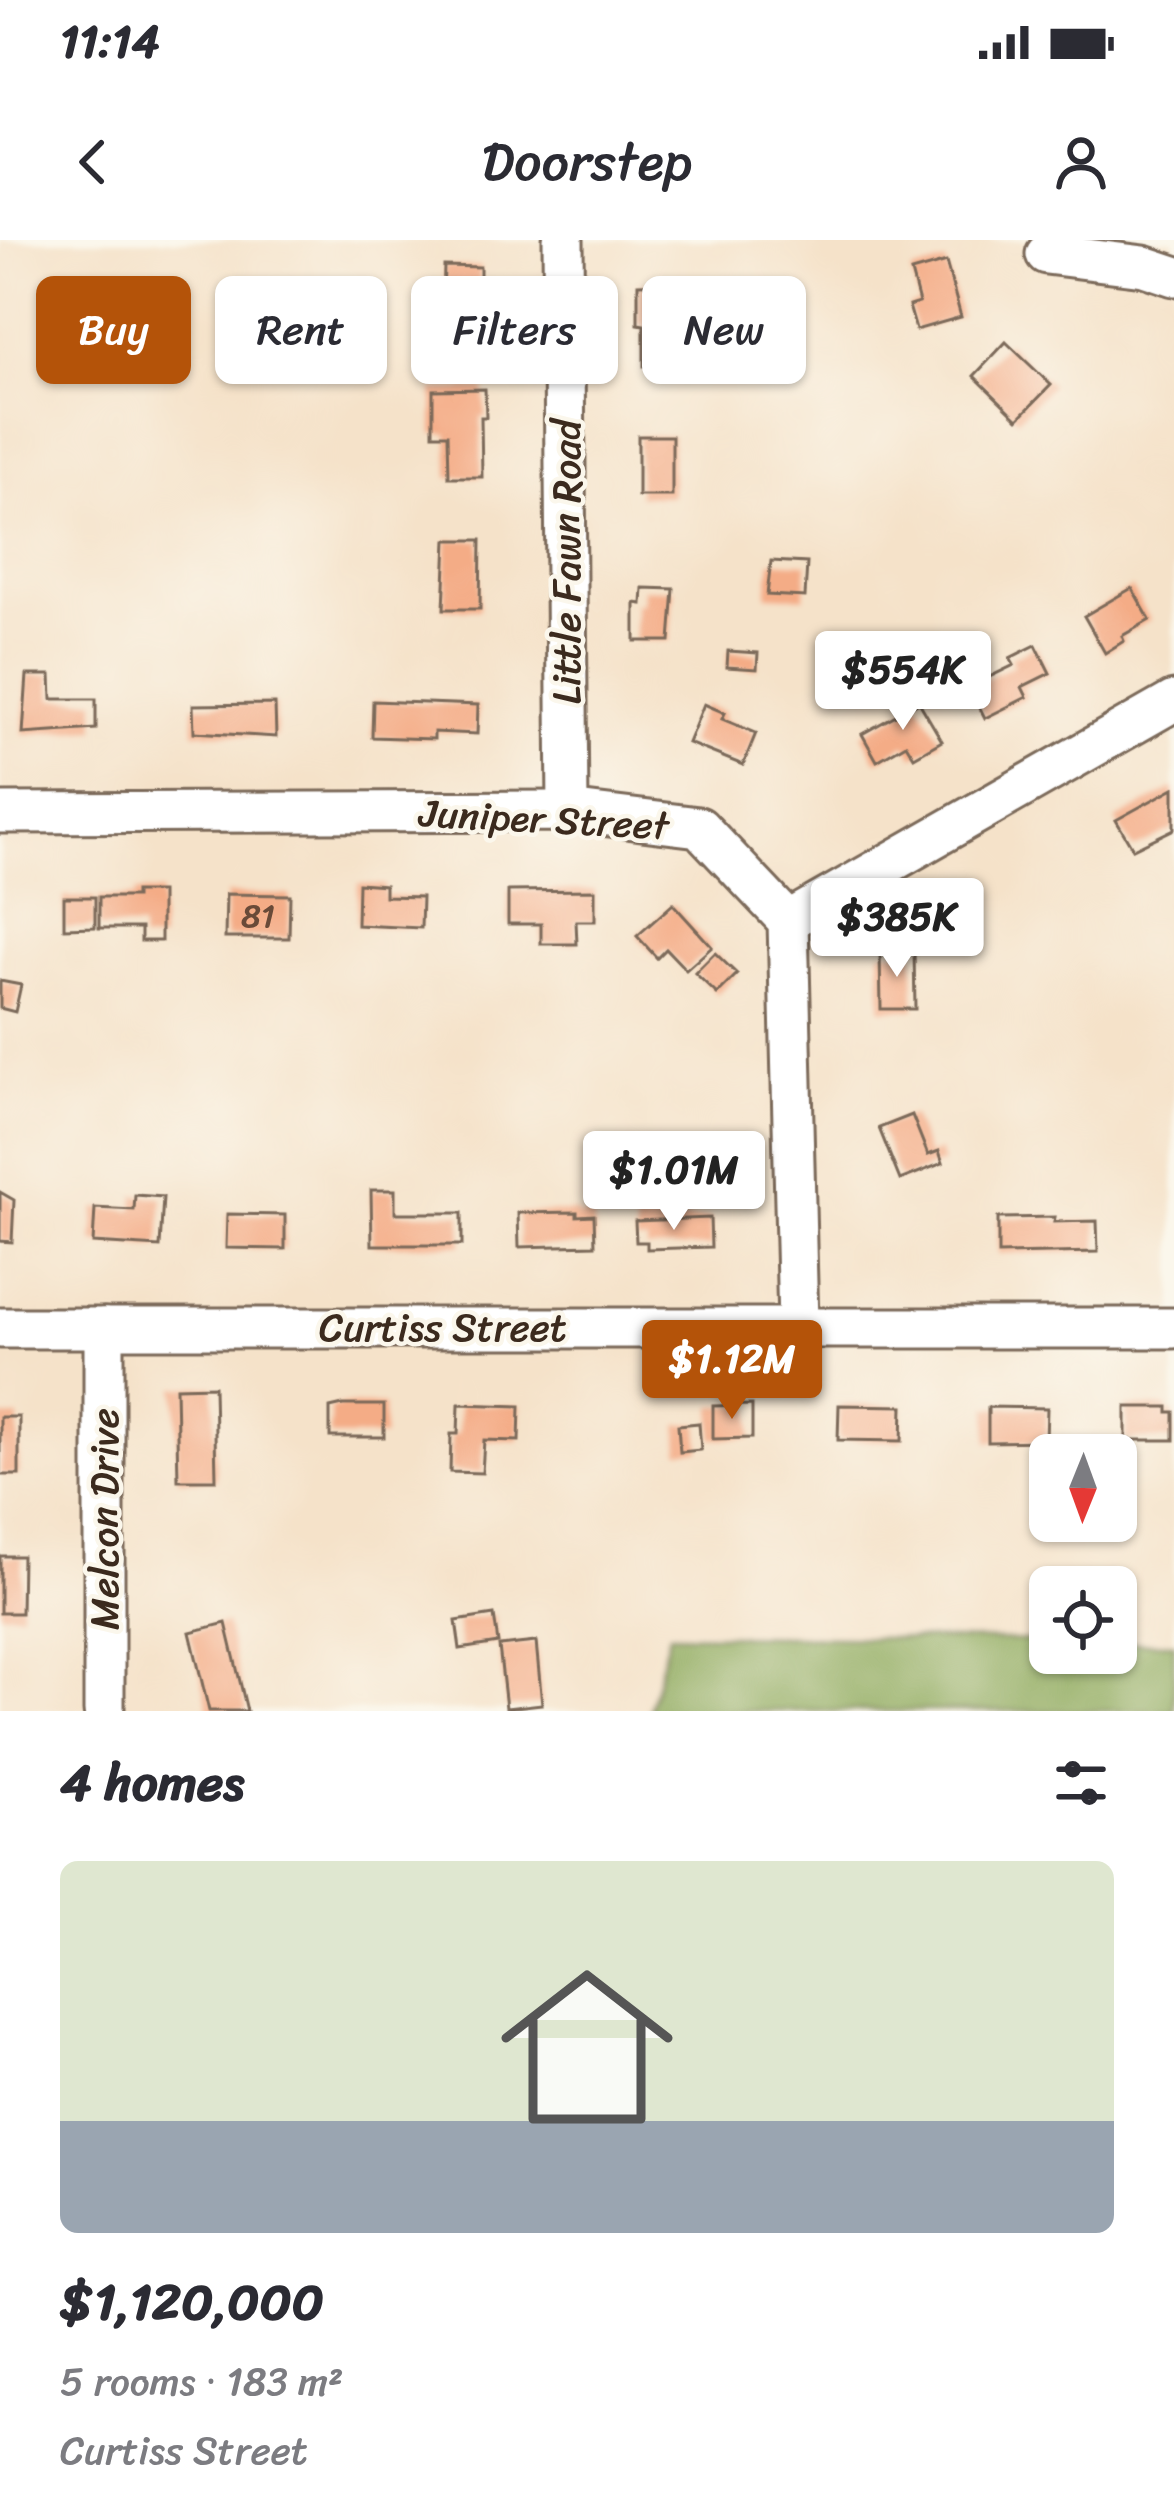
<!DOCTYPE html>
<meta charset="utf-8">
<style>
body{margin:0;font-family:Sriracha,sans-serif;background:#f7f7f7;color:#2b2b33;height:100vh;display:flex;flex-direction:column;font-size:45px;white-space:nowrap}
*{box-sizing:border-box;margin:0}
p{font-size:39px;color:#7c7c81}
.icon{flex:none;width:66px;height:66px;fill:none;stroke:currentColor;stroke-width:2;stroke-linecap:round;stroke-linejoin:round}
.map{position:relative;height:1471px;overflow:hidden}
.panel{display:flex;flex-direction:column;background:#fff;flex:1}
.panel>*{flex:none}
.guide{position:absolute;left:36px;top:36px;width:1104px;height:108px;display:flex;gap:24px}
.needle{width:78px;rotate:181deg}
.controls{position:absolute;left:1029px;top:1194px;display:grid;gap:24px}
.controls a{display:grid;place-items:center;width:108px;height:108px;border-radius:18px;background:#fff;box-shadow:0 3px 9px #0004;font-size:60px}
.price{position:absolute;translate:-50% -102px;padding:0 27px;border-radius:12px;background:#fff;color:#222;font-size:39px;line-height:78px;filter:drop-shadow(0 3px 6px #0008)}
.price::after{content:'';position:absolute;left:50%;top:72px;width:36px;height:27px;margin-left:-18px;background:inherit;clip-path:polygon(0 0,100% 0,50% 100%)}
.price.current{background:#b45309;color:#fff}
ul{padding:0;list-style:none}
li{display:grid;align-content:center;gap:24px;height:636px;padding:0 60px}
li+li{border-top:3px solid #e1e1e2}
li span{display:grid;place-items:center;height:372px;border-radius:18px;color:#555}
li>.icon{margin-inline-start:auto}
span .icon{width:216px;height:216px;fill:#fffc;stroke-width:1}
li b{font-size:51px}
h2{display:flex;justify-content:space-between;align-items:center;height:144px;padding:0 60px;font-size:51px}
.tag{padding:0 42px;border-radius:18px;background:#fff;box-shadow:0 3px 9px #0004;font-size:42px;line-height:108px}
.tag.current{background:#b45309;color:#fff}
.status{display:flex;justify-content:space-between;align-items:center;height:84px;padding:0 60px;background:#fff;direction:ltr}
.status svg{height:33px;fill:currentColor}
header{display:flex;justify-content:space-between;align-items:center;height:156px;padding:0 60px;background:#fff;font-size:54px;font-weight:600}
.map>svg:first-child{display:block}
.forest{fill:#8da95b;stroke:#646a3c;stroke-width:3}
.building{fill:#f4ac86}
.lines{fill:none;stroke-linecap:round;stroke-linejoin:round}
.minor-casing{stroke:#7c6a5a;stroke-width:45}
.minor{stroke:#fff;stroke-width:39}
.labels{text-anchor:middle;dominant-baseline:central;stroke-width:9;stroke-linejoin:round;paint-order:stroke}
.number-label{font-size:33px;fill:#694a38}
.street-label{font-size:39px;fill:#3b2a1e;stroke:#fbf7ec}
</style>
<div class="status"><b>11:14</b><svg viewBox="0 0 49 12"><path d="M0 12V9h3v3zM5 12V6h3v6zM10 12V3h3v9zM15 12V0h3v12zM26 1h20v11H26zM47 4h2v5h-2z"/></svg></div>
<header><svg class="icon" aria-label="back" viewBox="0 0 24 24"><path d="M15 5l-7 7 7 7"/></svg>Doorstep<svg class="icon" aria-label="person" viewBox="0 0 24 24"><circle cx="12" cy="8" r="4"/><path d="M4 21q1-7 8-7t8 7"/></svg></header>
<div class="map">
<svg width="1174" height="1471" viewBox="0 0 1174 1471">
<rect width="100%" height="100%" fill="#fbf7ec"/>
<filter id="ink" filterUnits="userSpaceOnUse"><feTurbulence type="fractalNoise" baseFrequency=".00833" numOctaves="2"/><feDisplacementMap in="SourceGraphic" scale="24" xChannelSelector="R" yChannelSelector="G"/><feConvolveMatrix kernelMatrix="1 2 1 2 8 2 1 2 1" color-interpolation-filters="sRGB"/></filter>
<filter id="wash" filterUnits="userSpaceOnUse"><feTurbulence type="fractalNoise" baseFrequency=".004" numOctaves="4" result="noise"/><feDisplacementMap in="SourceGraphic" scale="48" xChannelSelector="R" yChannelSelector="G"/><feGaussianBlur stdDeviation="2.7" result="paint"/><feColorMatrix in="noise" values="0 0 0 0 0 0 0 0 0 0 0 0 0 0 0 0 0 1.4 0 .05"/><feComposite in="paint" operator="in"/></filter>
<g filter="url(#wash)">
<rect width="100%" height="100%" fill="#f5e2c9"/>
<path class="forest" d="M 669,1394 L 1050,1401 L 1050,1413 L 1116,1413 L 1116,1402 L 1174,1403 L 1174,1471 L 649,1471 Z"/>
<g id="blocks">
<g class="building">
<path d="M 946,22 L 961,77 L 916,90 L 909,66 L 919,63 L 911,32 Z"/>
<path d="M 444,26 L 480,27 L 480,80 L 436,79 L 437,62 L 443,62 Z"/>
<path d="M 674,43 L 675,126 L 644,126 L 644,85 L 638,84 L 638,44 Z"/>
<path d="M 1006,102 L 1051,145 L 1018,179 L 974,136 Z"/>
<path d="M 485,149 L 486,177 L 481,177 L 482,237 L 449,237 L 448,194 L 433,194 L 433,150 Z"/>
<rect x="638" y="196" width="34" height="60"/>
<path d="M 447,300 L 481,300 L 480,369 L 444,369 Z"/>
<path d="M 771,321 L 807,323 L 805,357 L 767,355 Z"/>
<path d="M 643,348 L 674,349 L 670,401 L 635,401 L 635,363 L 642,364 Z"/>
<path d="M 1132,348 L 1150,380 L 1122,396 L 1124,401 L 1105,413 L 1084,376 Z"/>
<path d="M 854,398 L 866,418 L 842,434 L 829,413 Z"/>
<path d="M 1036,405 L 1050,433 L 1022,447 L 1027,457 L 985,478 L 969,447 L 1014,425 L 1010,418 Z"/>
<path d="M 728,411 L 758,413 L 757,429 L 727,427 Z"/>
<path d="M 27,435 L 51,435 L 52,459 L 96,459 L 96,489 L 23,494 Z"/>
<path d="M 373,461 L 478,465 L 477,494 L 434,492 L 434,499 L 372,497 Z"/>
<path d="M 919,462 L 942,501 L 914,517 L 906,504 L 877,521 L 862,494 Z"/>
<path d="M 275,464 L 276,497 L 194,492 L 193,465 Z"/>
<path d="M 704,464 L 725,473 L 722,479 L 756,493 L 743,525 L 688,503 Z"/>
<path d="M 1174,548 L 1174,589 L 1133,609 L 1116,580 Z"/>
<path d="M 358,643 L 385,645 L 385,656 L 422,657 L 421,688 L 357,685 Z"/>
<path d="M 595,650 L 595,681 L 576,681 L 577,704 L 541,704 L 541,684 L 508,684 L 508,651 Z"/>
<path d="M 135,652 L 161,652 L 161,701 L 141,701 L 141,688 L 99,688 L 99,657 L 135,657 Z"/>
<path d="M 226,654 L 290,655 L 289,698 L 225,698 Z"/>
<path d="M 64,657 L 95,657 L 95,687 L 64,688 Z"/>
<path d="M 673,664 L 712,707 L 686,730 L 666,709 L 657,718 L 637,696 Z"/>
<path d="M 880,711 L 914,711 L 915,769 L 881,769 Z"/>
<path d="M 715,713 L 737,734 L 717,754 L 695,733 Z"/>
<path d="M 0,741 L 21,745 L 15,772 L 0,768 Z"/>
<path d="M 912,875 L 928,915 L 939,911 L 943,923 L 900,940 L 879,888 Z"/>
<path d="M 371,950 L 395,950 L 395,973 L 462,973 L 462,1005 L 372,1005 Z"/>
<path d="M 0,952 L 14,960 L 12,1002 L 0,1001 Z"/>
<path d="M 135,955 L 163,957 L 160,1007 L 93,1003 L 95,968 L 134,970 Z"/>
<path d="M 577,972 L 577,976 L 594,975 L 595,1005 L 519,1007 L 518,973 Z"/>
<path d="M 227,974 L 285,975 L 285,1009 L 226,1008 Z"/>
<path d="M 1055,977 L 1054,982 L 1097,981 L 1098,1012 L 998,1014 L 998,978 Z"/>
<path d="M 710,978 L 711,1007 L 647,1009 L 647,1002 L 636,1002 L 635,981 Z"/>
<path d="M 214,1146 L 216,1240 L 178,1240 L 176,1147 Z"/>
<path d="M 459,1164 L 520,1166 L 519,1201 L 484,1200 L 482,1233 L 450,1232 L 451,1194 L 458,1194 Z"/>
<path d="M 343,1165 L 384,1165 L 384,1197 L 330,1197 L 330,1168 Z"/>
<path d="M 752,1165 L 752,1198 L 713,1199 L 713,1166 Z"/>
<path d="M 839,1165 L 903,1166 L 902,1201 L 838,1200 Z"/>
<path d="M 988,1167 L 1047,1168 L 1046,1201 L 988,1202 Z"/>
<path d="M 1126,1167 L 1168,1167 L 1168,1172 L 1174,1172 L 1174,1200 L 1126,1200 Z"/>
<rect x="0" y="1177" width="19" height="58"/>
<path d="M 699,1183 L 701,1210 L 680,1212 L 678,1185 Z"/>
<path d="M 0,1316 L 22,1316 L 21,1373 L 0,1373 Z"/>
<path d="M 494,1375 L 498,1403 L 460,1409 L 456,1381 Z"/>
<path d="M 226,1383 L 247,1471 L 209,1471 L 190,1392 Z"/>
<path d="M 536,1402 L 542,1464 L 506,1468 L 499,1406 Z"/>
</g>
</g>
</g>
<g filter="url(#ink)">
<use href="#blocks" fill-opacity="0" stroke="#7c6a5a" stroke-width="3"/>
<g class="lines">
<g class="minor-casing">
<g id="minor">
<path d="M 563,0 L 568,571"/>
<path d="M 1046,14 L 1144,26 L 1174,36"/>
<path d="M 0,573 L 568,571 L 699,587 L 788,681 L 798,1085"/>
<path d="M 788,681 L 1174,461"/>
<path d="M 0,1088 L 1174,1088"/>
<path d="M 104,1471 L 104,1088"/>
</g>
</g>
<use href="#minor" class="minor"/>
</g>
</g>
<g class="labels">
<g class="number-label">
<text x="258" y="676">81</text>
</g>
<g class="street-label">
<text transform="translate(566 322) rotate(-90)">Little Fawn Road</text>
<text transform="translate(544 579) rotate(3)">Juniper Street</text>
<text x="443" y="1087">Curtiss Street</text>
<text transform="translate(104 1279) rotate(-90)">Melcon Drive</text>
</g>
</g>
</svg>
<div class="controls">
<a><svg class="needle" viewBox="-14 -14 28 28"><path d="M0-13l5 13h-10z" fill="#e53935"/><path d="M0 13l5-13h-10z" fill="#7c7c81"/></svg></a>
<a><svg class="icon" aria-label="locate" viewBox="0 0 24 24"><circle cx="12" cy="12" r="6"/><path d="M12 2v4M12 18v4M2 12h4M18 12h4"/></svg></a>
</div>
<b class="price" style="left:903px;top:493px">$554K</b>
<b class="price" style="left:897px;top:740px">$385K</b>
<b class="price" style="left:674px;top:993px">$1.01M</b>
<b class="price current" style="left:732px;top:1182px">$1.12M</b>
<div class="guide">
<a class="tag current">Buy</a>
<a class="tag">Rent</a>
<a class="tag">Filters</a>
<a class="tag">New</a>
</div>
</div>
<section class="panel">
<h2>4 homes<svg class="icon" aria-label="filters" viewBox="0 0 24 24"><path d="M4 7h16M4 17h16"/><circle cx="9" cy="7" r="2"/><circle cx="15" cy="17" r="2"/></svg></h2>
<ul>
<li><span style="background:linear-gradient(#dfe7d0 70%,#9aa5b1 0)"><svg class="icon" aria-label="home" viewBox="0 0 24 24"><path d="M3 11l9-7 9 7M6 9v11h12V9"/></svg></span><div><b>$1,120,000</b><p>5 rooms · 183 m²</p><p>Curtiss Street</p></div></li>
</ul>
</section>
